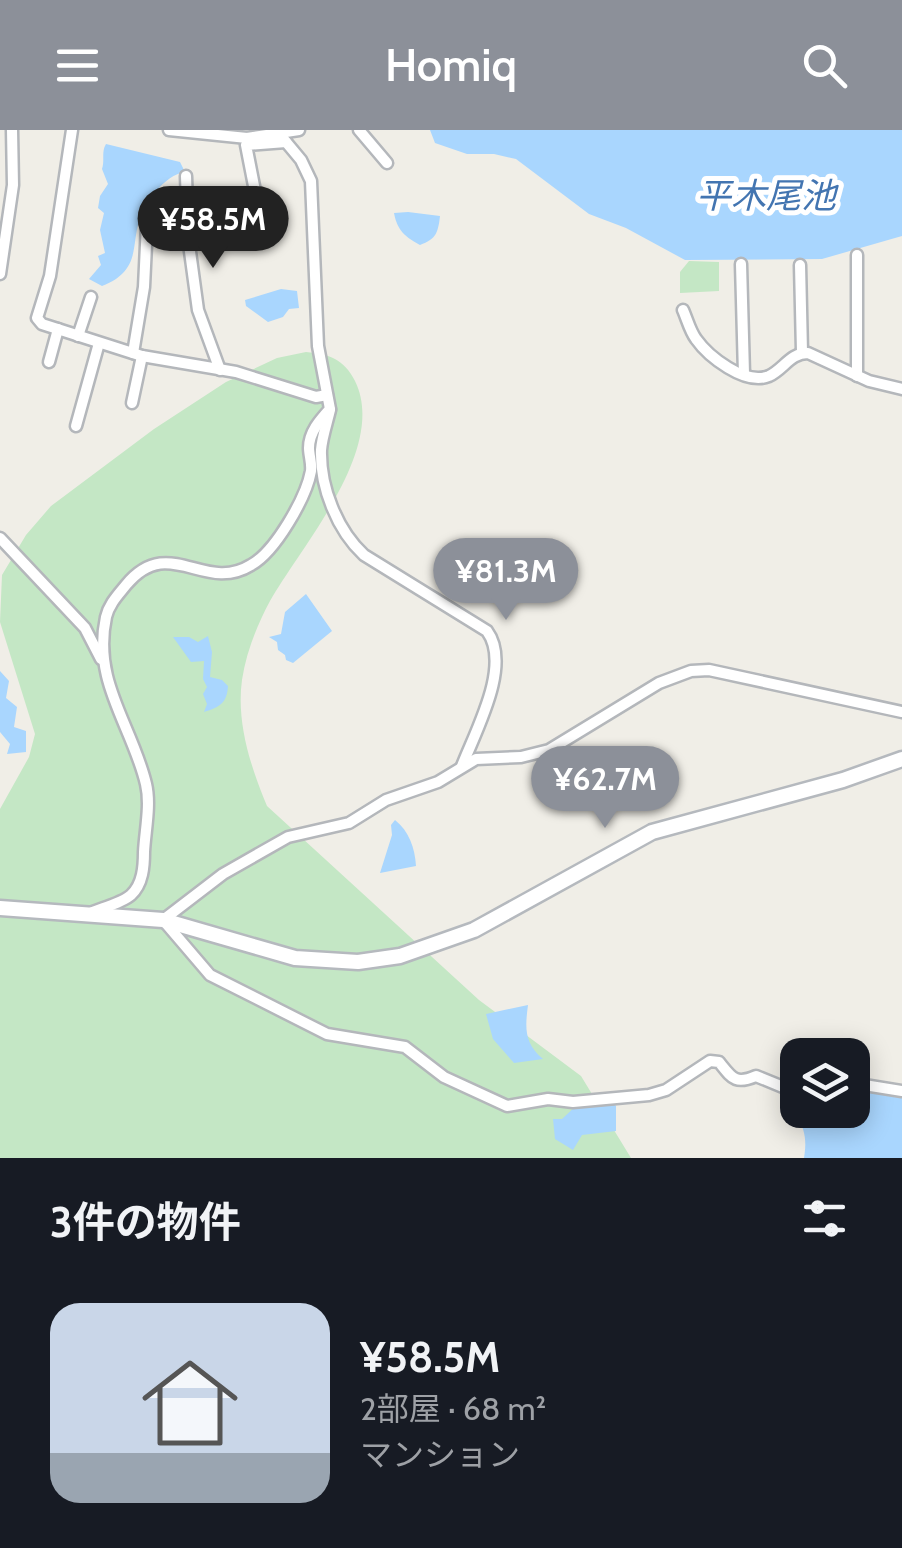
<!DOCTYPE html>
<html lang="ja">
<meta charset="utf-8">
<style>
body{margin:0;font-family:Cabin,"Noto Sans JP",sans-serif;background:#20242c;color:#f1f3f6;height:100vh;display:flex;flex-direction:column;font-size:38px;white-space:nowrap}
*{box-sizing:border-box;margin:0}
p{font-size:32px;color:#9ea1a6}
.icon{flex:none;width:55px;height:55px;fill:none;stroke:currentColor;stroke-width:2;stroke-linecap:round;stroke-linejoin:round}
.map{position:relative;height:1028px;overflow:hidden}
.drawer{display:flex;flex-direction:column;background:#171b24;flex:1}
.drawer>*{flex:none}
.tools{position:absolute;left:780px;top:908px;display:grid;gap:20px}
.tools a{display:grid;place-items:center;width:90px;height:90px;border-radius:20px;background:#171b24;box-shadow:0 5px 25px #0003;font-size:50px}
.price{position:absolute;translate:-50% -85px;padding:0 22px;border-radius:35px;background:#8c9099;color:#fff;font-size:32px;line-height:65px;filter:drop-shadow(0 2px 5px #0008)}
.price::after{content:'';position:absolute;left:50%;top:60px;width:30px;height:22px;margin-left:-15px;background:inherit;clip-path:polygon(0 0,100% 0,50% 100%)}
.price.active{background:#222;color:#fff}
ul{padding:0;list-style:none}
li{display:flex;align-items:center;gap:30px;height:250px;padding:0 50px}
li span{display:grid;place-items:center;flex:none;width:280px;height:200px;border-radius:30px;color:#555}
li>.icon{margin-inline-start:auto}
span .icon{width:120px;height:120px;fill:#fffc;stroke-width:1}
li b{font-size:42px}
h2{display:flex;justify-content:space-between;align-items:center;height:120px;padding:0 50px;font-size:42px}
header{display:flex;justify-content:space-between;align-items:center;height:130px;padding:0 50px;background:#8c9099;color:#fff;font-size:45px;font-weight:600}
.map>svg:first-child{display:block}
.green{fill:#c4e7c5}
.water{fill:#a9d6fe}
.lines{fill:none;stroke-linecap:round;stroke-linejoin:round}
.street-casing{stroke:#b4b7bb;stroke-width:15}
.secondary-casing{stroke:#b5b9be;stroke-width:19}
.street{stroke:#fff;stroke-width:10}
.secondary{stroke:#fff;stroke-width:14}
.labels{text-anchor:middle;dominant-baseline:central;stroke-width:10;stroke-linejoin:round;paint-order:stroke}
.water-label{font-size:35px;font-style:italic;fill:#4375b1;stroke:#fff}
</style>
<header><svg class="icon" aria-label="menu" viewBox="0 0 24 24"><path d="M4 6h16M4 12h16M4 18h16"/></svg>Homiq<svg class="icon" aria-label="search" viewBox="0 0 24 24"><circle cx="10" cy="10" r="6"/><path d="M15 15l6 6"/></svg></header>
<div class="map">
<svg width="902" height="1028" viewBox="0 0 902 1028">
<rect width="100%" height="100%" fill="#f0eee7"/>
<g class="green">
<path d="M 689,131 L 719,132 L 719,161 L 680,163 L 680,142 Z"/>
<path d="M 306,222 C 329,224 344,229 355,251 C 388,318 302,415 270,471 C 257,495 246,523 242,550 C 236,592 251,638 267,676 L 479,870 L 581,946 L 631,1028 L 0,1028 L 0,679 L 29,627 L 35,604 L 0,492 L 2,445 L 26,405 L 51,376 L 154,299 L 226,252 L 277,228 Z"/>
</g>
<g class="water">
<path d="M 430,0 L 902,0 L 902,106 L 822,129 L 685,130 L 626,98 L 589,84 L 516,29 L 494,24 L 467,24 L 435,13 Z"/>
<path d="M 106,14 L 180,32 L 185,42 C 164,45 146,72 139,92 C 134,106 136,126 127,138 C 121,147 112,152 102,156 L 89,149 L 101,135 L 98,126 L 105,123 L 100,100 L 104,83 L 98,78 L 100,66 L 108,54 L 102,39 C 105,30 101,22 106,14 Z"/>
<path d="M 408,82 L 440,86 C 438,103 436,109 420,115 C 405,107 397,100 394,83 Z"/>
<path d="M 281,159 L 297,161 L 299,178 L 289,179 L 283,187 L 268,192 L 246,176 L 245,170 Z"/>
<path d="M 306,464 L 332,501 L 293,533 L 286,530 L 285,525 L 278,520 L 277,512 L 269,507 L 281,504 L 285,482 Z"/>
<path d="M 208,506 L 212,522 L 210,547 L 222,550 L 228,556 C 227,573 220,577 204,582 L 207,574 L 203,564 L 207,557 L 203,549 L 204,531 L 191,532 L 173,507 L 189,507 L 198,512 Z"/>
<path d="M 0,541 L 9,551 L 6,568 L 17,577 L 14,597 L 26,601 L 26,622 L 7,624 L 10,614 L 0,602 Z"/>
<path d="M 395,690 C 409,701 415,718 416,736 L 380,743 L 392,705 L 391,695 Z"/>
<path d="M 528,875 C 525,898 524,913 543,929 L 514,933 L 493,909 L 486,884 Z"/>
<path d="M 853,959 L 902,968 L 902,1028 L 804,1028 C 809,1002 800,988 784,969 L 785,964 L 797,963 L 798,980 L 852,980 Z"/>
<path d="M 612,971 L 616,976 L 616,1001 L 582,1005 L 573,1020 L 555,1009 L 553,989 L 562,989 L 577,975 Z"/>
</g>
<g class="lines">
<g class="street-casing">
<g id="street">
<path d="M 72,0 L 50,146 L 37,188 L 42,194 L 142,226 L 236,242 L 316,267 L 327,265"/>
<path d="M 169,0 L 247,8 L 299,0"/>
<path d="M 359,0 L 387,33"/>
<path d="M 186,46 L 188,107 L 198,180 L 220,240"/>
<path d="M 255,61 L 246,15 L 286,12"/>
<path d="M 741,134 L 744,244"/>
<path d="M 800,135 L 802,222"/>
<path d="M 0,144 L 13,55 L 12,0"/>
<path d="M 683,180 C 687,189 690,201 696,209 C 708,226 745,256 769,246 C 784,239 790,223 808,223 L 869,251 L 902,259"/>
<path d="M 78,206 L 91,167"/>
<path d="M 133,223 L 144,157 L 147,94 L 159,73"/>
<path d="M 49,232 L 58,199"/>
<path d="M 857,246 L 857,125"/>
<path d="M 132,273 L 142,226"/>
<path d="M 330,280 C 327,293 322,307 321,320 C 320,357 337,400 364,425 L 487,501 C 512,535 476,600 462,636"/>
<path d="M 76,296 L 99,213"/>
<path d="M 0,408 L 85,498 L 101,529"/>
<path d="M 90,783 C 102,778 122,773 131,765 C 143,754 144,736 144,722 C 145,701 151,675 146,654 C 132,595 92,552 106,487 C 109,474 118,465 126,455 C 169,403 204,464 251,435 C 275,422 306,368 311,341 C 312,333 309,325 309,318 C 309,302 320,290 330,279 L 318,216 L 311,51 L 301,30 L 276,0"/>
<path d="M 852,953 L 902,961"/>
<path d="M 798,958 L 783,957 L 756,946 C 735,955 732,948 719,932 L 710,931 L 666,960 L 649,965 L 573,972 L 548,969 L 507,976 L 444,947 L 405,917 L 327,904 L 210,845 L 163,790 L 223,744 L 288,707 L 349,693 L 386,670 L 438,652 L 476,629 L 521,627 L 549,620 L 659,553 L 691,541 L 709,540 L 902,582"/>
</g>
</g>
<g class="secondary-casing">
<path id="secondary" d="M 0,778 L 163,790 L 295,828 L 358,832 L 400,826 L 474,800 L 652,702 L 843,650 L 902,629"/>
</g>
<use href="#street" class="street"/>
<use href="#secondary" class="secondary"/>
</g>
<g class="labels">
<g class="water-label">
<text x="766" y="65">平木尾池</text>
</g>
</g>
</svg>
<div class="tools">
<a><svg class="icon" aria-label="layers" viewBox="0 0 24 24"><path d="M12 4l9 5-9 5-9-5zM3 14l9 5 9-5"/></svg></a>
</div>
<b class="price active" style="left:213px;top:141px">¥58.5M</b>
<b class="price" style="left:506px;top:493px">¥81.3M</b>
<b class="price" style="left:605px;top:701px">¥62.7M</b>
</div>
<section class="drawer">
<h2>3件の物件<svg class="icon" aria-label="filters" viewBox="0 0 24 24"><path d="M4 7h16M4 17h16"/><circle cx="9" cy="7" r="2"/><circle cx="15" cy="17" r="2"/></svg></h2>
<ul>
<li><span style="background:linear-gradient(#c9d6e8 75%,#9aa5b1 0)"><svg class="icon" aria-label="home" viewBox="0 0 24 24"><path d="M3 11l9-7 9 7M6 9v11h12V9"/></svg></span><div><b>¥58.5M</b><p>2部屋 · 68 m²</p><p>マンション</p></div></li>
</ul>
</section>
